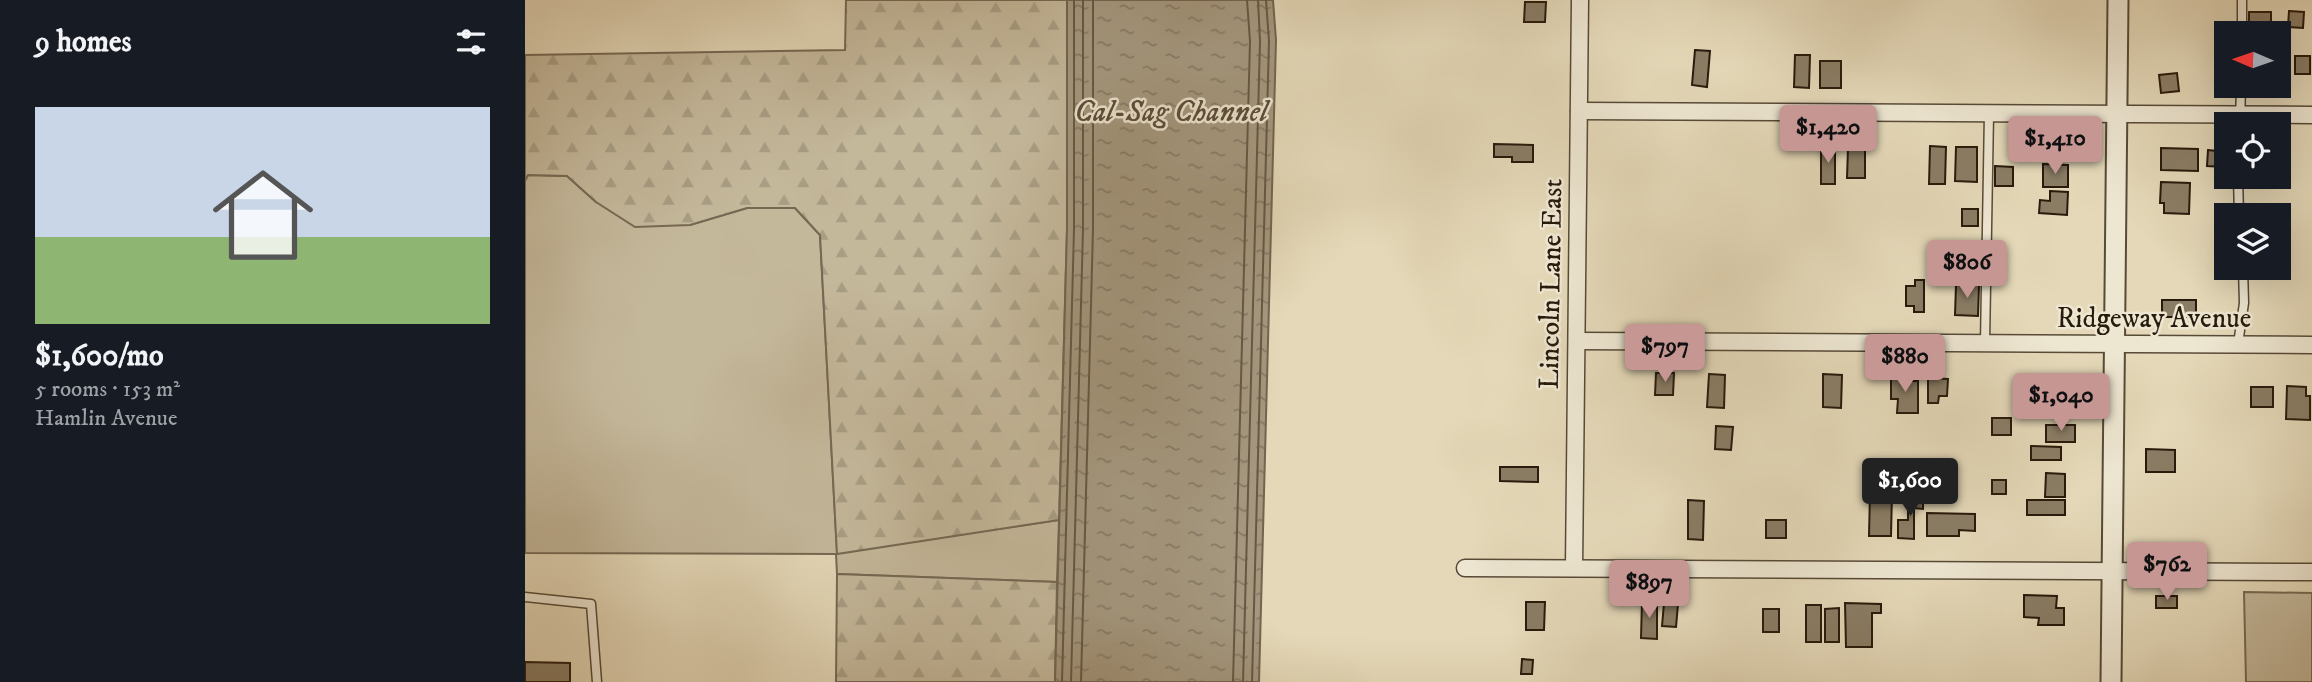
<!DOCTYPE html>
<meta charset="utf-8">
<style>
body{margin:0;font-family:"IM FELL DW Pica",serif;background:#20242c;color:#f1f3f6;height:100vh;display:flex;flex-direction:column;font-size:26px;white-space:nowrap}
*{box-sizing:border-box;margin:0}
p{font-size:23px;color:#9ea1a6}
.icon{flex:none;width:38px;height:38px;fill:none;stroke:currentColor;stroke-width:2;stroke-linecap:round;stroke-linejoin:round}
.map{position:relative;flex:1;overflow:hidden}
.details{display:flex;flex-direction:column;background:#171b24;width:525px}
.details>*{flex:none}
.needle{width:46px;rotate:272deg}
.tools{position:absolute;left:1689px;top:21px;display:grid;gap:14px}
.tools a{display:grid;place-items:center;width:77px;height:77px;border-radius:0px;background:#171b24;box-shadow:0 7px 28px #0002;font-size:35px}
.price{position:absolute;translate:-50% -60px;padding:0 16px;border-radius:7px;background:#c59692;color:#111;font-size:23px;line-height:46px;filter:drop-shadow(0 2px 4px #0008)}
.price::after{content:'';position:absolute;left:50%;top:42px;width:21px;height:16px;margin-left:-10px;background:inherit;clip-path:polygon(0 0,100% 0,50% 100%)}
.price.on{background:#222;color:#fff}
ul{padding:0;list-style:none}
li{display:grid;align-content:center;gap:14px;height:371px;padding:0 35px}
li+li{border-top:2px solid #363941}
li span{display:grid;place-items:center;height:217px;border-radius:0px;color:#555}
li>.icon{margin-inline-start:auto}
span .icon{width:126px;height:126px;fill:#fffc;stroke-width:1}
li b{font-size:30px}
h2{display:flex;justify-content:space-between;align-items:center;height:84px;padding:0 35px;font-size:30px}
main{display:flex;flex:1;min-height:0}
.map>svg:first-child{display:block}
.green{fill:#c4b89b;stroke:#766954;stroke-width:2}
.forest{fill:url(#forest-firs);stroke:#766954;stroke-width:2}
.water{fill:url(#water-ripples);stroke:#726550;stroke-width:2}
.lines{fill:none;stroke-linecap:round;stroke-linejoin:round}
.shore{stroke:#665845;stroke-width:2}
.building{fill:#8a7d65;stroke:#281a0c;stroke-width:2}
.service-casing{stroke:#574a37;stroke-width:11}
.minor-casing{stroke:#574a37;stroke-width:19}
.tertiary-casing{stroke:#574a37;stroke-width:23}
.service{stroke:#ede6d1;stroke-width:8}
.minor{stroke:#ede6d1;stroke-width:16}
.tertiary{stroke:#ede6d1;stroke-width:19}
.labels{text-anchor:middle;dominant-baseline:central;stroke-width:5;stroke-linejoin:round;paint-order:stroke}
.street-label{font-size:28px;fill:#281a0c;stroke:#ede6d1}
.water-label{font-size:30px;font-style:italic;fill:#5a4c3a;stroke:#ede6d1}
</style>
<main>
<section class="details">
<h2>9 homes<svg class="icon" aria-label="filters" viewBox="0 0 24 24"><path d="M4 7h16M4 17h16"/><circle cx="9" cy="7" r="2"/><circle cx="15" cy="17" r="2"/></svg></h2>
<ul>
<li><span style="background:linear-gradient(#c9d6e8 60%,#8fb573 0)"><svg class="icon" aria-label="home" viewBox="0 0 24 24"><path d="M3 11l9-7 9 7M6 9v11h12V9"/></svg></span><div><b>$1,600/mo</b><p>5 rooms · 153 m²</p><p>Hamlin Avenue</p></div></li>
</ul>
</section>
<div class="map">
<svg width="1787" height="682" viewBox="0 0 1787 682">
<defs>
<pattern id="forest-firs" width="22" height="20" patternUnits="userSpaceOnUse" patternTransform="scale(1.75)"><rect width="22" height="20" fill="#c4b89b"/><path d="M5 1l3.5 6h-7zM16 11l3.5 6h-7z" fill="#a89e84"/></pattern>
<pattern id="water-ripples" width="26" height="14" patternUnits="userSpaceOnUse" patternTransform="scale(1.75)"><rect width="26" height="14" fill="#a4977e"/><path d="M2 4q2-2 4 0t4 0M15 11q2-2 4 0t4 0" fill="none" stroke="#867a66"/></pattern>
</defs>
<rect width="100%" height="100%" fill="#e4d8b8"/>
<filter id="stains"><feTurbulence type="fractalNoise" baseFrequency=".00286" numOctaves="4"/><feColorMatrix values="0 0 0 0 .2 0 0 0 0 .09 0 0 0 0 .02 0 0 0 .5 -.17"/></filter>
<radialGradient id="worn" r=".72"><stop offset=".6" stop-color="#630" stop-opacity="0"/><stop offset="1" stop-color="#630" stop-opacity=".3"/></radialGradient>
<g class="green">
<path d="M 2,175 L 42,176 L 71,202 L 165,225 L 222,208 L 270,208 L 295,235 L 312,553 L 534,520 L 532,582 L 312,574 L 311,554 L 0,553 L 0,181 Z"/>
<path d="M 1719,592 L 1787,593 L 1787,682 L 1721,682 Z"/>
</g>
<g class="forest">
<path d="M 321,0 L 542,0 L 542,229 L 534,520 L 312,554 L 295,235 L 270,208 L 222,208 L 165,225 L 110,227 L 71,202 L 42,176 L 3,175 L 0,181 L 0,55 L 320,50 Z"/>
<path d="M 312,574 L 532,582 L 530,682 L 311,682 Z"/>
</g>
<path class="water" d="M 542,0 L 748,0 L 751,40 L 734,682 L 530,682 L 542,229 Z"/>
<g class="lines">
<g class="shore">
<path d="M 537,682 L 549,229 L 549,0"/>
<path d="M 546,682 L 558,229 L 558,0"/>
<path d="M 556,682 L 568,229 L 568,0"/>
<path d="M 708,682 L 725,41 L 722,0"/>
<path d="M 718,682 L 735,41 L 733,0"/>
<path d="M 727,682 L 744,41 L 741,0"/>
</g>
</g>
<g class="building">
<path d="M 1000,2 L 1021,2 L 1020,22 L 999,22 Z"/>
<path d="M 1764,11 L 1779,12 L 1778,28 L 1763,27 Z"/>
<rect x="1724" y="12" width="22" height="17"/>
<path d="M 1170,50 L 1185,51 L 1182,87 L 1167,85 Z"/>
<path d="M 1270,55 L 1285,55 L 1284,88 L 1269,87 Z"/>
<rect x="1770" y="56" width="15" height="18"/>
<rect x="1295" y="61" width="21" height="27"/>
<path d="M 1652,73 L 1654,91 L 1636,93 L 1634,75 Z"/>
<path d="M 1512,143 L 1545,143 L 1545,161 L 1498,160 L 1498,151 L 1512,151 Z"/>
<path d="M 969,144 L 1008,145 L 1008,162 L 987,162 L 987,157 L 969,157 Z"/>
<rect x="1296" y="146" width="14" height="38"/>
<path d="M 1405,146 L 1421,147 L 1420,184 L 1404,184 Z"/>
<path d="M 1431,147 L 1452,147 L 1452,182 L 1430,181 Z"/>
<path d="M 1323,148 L 1340,148 L 1340,178 L 1322,178 Z"/>
<path d="M 1636,148 L 1673,149 L 1673,171 L 1636,170 Z"/>
<path d="M 1683,150 L 1700,152 L 1699,167 L 1682,166 Z"/>
<path d="M 1518,164 L 1543,165 L 1543,187 L 1518,187 Z"/>
<path d="M 1470,166 L 1488,167 L 1488,186 L 1470,186 Z"/>
<rect x="1725" y="177" width="12" height="6"/>
<path d="M 1636,182 L 1665,183 L 1664,214 L 1639,213 L 1639,203 L 1635,203 Z"/>
<path d="M 1525,191 L 1543,192 L 1542,215 L 1514,213 L 1515,200 L 1525,201 Z"/>
<rect x="1437" y="209" width="16" height="17"/>
<path d="M 1390,280 L 1399,280 L 1399,312 L 1389,312 L 1389,306 L 1381,306 L 1381,286 L 1390,286 Z"/>
<path d="M 1431,285 L 1454,285 L 1453,316 L 1430,315 Z"/>
<rect x="1637" y="300" width="34" height="17"/>
<path d="M 1131,373 L 1149,373 L 1148,395 L 1130,395 Z"/>
<path d="M 1184,374 L 1200,375 L 1199,408 L 1182,407 Z"/>
<path d="M 1298,374 L 1317,375 L 1316,408 L 1298,407 Z"/>
<path d="M 1366,375 L 1381,375 L 1381,381 L 1393,381 L 1393,413 L 1372,413 L 1373,399 L 1366,399 Z"/>
<path d="M 1403,378 L 1423,379 L 1422,396 L 1414,396 L 1413,403 L 1403,403 Z"/>
<path d="M 1762,386 L 1781,387 L 1781,396 L 1785,396 L 1785,420 L 1761,419 Z"/>
<rect x="1726" y="387" width="22" height="20"/>
<rect x="1467" y="418" width="19" height="17"/>
<rect x="1521" y="425" width="29" height="17"/>
<path d="M 1191,426 L 1208,427 L 1206,450 L 1190,449 Z"/>
<path d="M 1506,446 L 1536,447 L 1536,460 L 1506,460 Z"/>
<path d="M 1621,449 L 1650,450 L 1650,472 L 1621,472 Z"/>
<path d="M 975,467 L 1013,467 L 1013,482 L 975,481 Z"/>
<path d="M 1521,473 L 1540,474 L 1540,497 L 1520,497 Z"/>
<rect x="1467" y="480" width="14" height="14"/>
<path d="M 1345,493 L 1367,493 L 1366,536 L 1344,536 Z"/>
<path d="M 1383,495 L 1398,495 L 1398,509 L 1389,508 L 1389,539 L 1373,538 L 1373,520 L 1383,520 Z"/>
<path d="M 1163,500 L 1179,501 L 1178,540 L 1163,539 Z"/>
<rect x="1502" y="500" width="38" height="15"/>
<path d="M 1402,513 L 1450,514 L 1450,531 L 1434,530 L 1434,536 L 1402,536 Z"/>
<rect x="1241" y="520" width="20" height="18"/>
<path d="M 1499,595 L 1532,596 L 1531,608 L 1539,608 L 1539,625 L 1513,625 L 1514,618 L 1499,617 Z"/>
<rect x="1631" y="596" width="21" height="12"/>
<path d="M 1117,601 L 1132,602 L 1132,639 L 1116,638 Z"/>
<path d="M 1001,602 L 1020,602 L 1019,630 L 1001,630 Z"/>
<path d="M 1139,603 L 1153,604 L 1151,627 L 1137,626 Z"/>
<path d="M 1320,603 L 1356,604 L 1356,613 L 1347,613 L 1347,647 L 1321,647 Z"/>
<rect x="1281" y="605" width="15" height="37"/>
<path d="M 1314,608 L 1314,642 L 1300,642 L 1300,609 Z"/>
<rect x="1238" y="609" width="16" height="23"/>
<path d="M 997,659 L 1008,660 L 1007,674 L 996,674 Z"/>
<path d="M 0,662 L 45,663 L 45,682 L 0,682 Z"/>
</g>
<g class="lines">
<g class="service-casing">
<g id="service">
<path d="M 1717,33 L 1717,0"/>
<path d="M 1715,124 L 1716,86"/>
<path d="M 1713,177 L 1714,215"/>
<path d="M 1460,343 L 1464,113"/>
<path d="M 1713,344 L 1719,303 L 1718,268"/>
<path d="M 0,597 L 66,604 L 72,682"/>
</g>
</g>
<g class="minor-casing">
<g id="minor">
<path d="M 1054,111 L 1787,115"/>
<path d="M 1052,341 L 1787,345"/>
<path d="M 940,568 L 1787,572"/>
<path d="M 1049,568 L 1055,0"/>
</g>
</g>
<g class="tertiary-casing">
<path id="tertiary" d="M 1586,682 L 1593,0"/>
</g>
<use href="#service" class="service"/>
<use href="#minor" class="minor"/>
<use href="#tertiary" class="tertiary"/>
</g>
<g class="labels">
<g class="street-label">
<text transform="translate(1026 284) rotate(-89)">Lincoln Lane East</text>
<text x="1629" y="318">Ridgeway Avenue</text>
</g>
<g class="water-label">
<text x="646" y="112">Cal-Sag Channel</text>
</g>
</g>
<rect width="100%" height="100%" filter="url(#stains)"/>
<rect width="100%" height="100%" fill="url(#worn)"/>
</svg>
<div class="tools">
<a><svg class="needle" viewBox="-14 -14 28 28"><path d="M0-13l5 13h-10z" fill="#e53935"/><path d="M0 13l5-13h-10z" fill="#9ea1a6"/></svg></a>
<a><svg class="icon" aria-label="locate" viewBox="0 0 24 24"><circle cx="12" cy="12" r="6"/><path d="M12 2v4M12 18v4M2 12h4M18 12h4"/></svg></a>
<a><svg class="icon" aria-label="layers" viewBox="0 0 24 24"><path d="M12 4l9 5-9 5-9-5zM3 14l9 5 9-5"/></svg></a>
</div>
<b class="price" style="left:1303px;top:165px">$1,420</b>
<b class="price" style="left:1530px;top:176px">$1,410</b>
<b class="price" style="left:1442px;top:300px">$806</b>
<b class="price" style="left:1140px;top:384px">$797</b>
<b class="price" style="left:1380px;top:394px">$880</b>
<b class="price" style="left:1536px;top:433px">$1,040</b>
<b class="price on" style="left:1385px;top:518px">$1,600</b>
<b class="price" style="left:1642px;top:602px">$762</b>
<b class="price" style="left:1124px;top:620px">$897</b>
</div>
</main>
